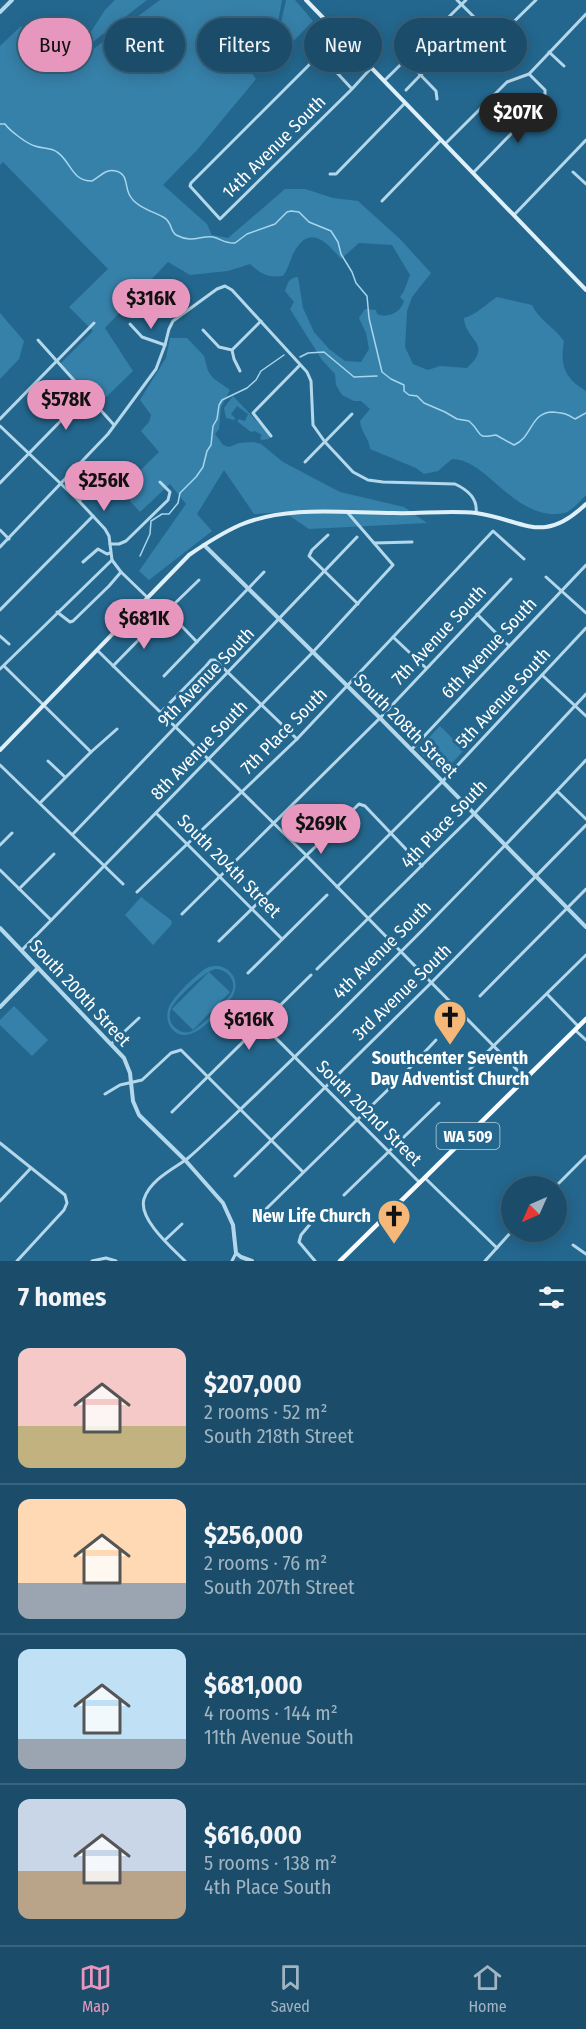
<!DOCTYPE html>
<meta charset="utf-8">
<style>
body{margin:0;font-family:"Fira Sans Condensed",sans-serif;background:#285772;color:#f1f3f6;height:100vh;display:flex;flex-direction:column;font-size:22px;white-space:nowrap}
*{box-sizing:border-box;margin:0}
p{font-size:20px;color:#a0b4c1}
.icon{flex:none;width:33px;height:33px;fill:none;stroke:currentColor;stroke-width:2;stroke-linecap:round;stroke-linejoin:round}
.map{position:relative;height:1261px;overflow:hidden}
.details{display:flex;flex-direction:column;background:#1b4d6a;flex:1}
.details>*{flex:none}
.top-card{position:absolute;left:18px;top:18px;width:550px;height:54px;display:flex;gap:12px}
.needle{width:39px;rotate:225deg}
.controls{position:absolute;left:501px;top:1176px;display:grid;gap:12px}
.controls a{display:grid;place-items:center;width:66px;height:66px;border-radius:50%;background:#1b4d6a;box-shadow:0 3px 15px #0003,0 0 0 2px #39647e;font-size:30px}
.price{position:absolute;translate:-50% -51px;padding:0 14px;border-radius:21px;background:#e797bd;color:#111;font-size:20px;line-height:39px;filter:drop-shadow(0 2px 3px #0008)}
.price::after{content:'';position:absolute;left:50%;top:36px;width:18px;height:14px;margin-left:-9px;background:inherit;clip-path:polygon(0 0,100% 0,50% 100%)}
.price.on{background:#222;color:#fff}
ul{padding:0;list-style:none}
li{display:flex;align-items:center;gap:18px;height:150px;padding:0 18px}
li+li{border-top:2px solid #39647e}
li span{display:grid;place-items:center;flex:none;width:168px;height:120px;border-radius:12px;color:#555}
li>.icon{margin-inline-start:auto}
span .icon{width:72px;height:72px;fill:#fffc;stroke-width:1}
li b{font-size:26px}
h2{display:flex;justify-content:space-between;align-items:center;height:72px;padding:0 18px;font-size:26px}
.pill{padding:0 21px;border-radius:27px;background:#1b4d6a;box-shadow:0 3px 15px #0003,0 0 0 2px #39647e;font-size:21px;line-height:54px}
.pill.on{background:#e797bd;color:#111}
.menu{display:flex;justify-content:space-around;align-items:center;height:84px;border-top:2px solid #39647e;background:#1b4d6a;font-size:16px;color:#a0b4c1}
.menu a{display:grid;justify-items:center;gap:3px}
.menu .on{color:#e797bd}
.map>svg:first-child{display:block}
.green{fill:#3681a9;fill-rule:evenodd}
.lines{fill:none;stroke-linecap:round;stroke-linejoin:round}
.stream{stroke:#a8d5ec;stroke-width:1.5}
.minor{stroke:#b4d8eb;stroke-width:3}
.tertiary{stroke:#b4d8eb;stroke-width:4}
.secondary{stroke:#dff0f9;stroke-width:4}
.primary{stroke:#f9fcff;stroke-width:4.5}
.labels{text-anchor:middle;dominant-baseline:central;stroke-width:6;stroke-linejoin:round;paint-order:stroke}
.shield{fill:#24678e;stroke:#bdd1dd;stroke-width:1.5}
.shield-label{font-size:16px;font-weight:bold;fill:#fff}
.street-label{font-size:18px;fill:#fff;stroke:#24678e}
.poi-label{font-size:18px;font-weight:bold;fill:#fff;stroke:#24678e}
</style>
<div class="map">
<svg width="586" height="1261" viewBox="0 0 586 1261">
<rect width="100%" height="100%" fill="#24678e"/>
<g class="green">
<path d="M 115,0 L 147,0 L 76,55 L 105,10 Z"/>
<path d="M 160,0 L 282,0 L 278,22 L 244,41 L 246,64 L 256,79 L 197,150 L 163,185 L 207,224 L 212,235 L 228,238 L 285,189 L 305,189 L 333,198 L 358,201 L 400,239 L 431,273 L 412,297 L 407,311 L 405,347 L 413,364 L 428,370 L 440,366 L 467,368 C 494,343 465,341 464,318 C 476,315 486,304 497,297 L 532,305 C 539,320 554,327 564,341 C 560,366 564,377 586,391 L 586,495 C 581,500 575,507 569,511 C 564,514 557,514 551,514 C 508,510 485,459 452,459 L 438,471 L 424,474 L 416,468 L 370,449 C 369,438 361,432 360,421 L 370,409 L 361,401 L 354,401 L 342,395 L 336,385 L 335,374 L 322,360 L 290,309 L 294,302 L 285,291 C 288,282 289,278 298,277 L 303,308 L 314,332 L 329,349 L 345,361 L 361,362 L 369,349 L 366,333 L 359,318 L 365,309 L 376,310 L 377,314 C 388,319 401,312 404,301 L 400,297 L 404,291 L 410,275 L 392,245 L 359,243 L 341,259 C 326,241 309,223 293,254 C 290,261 288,269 283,276 C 268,278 261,274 250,264 L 228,271 L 190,275 L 168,262 L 105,328 L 133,371 L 98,405 L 60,364 L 93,331 L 69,307 L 108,269 L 3,162 L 0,165 L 0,46 L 21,26 L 66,69 Z"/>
<path d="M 286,0 L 295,0 L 313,21 L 263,72 L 252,60 L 250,44 L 280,27 Z"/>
<path d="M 0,313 L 24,341 L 19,359 L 0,379 Z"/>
<path d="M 170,338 L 187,338 L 204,356 L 208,371 L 213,378 L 230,390 L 221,407 L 219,429 L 215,434 L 223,445 L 229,447 L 239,443 L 253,442 L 261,444 L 283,462 L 340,492 L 404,507 L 427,523 L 309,529 L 284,512 L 254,514 L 224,470 L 197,514 L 212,531 L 149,580 L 139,571 L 186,504 L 170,484 L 140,512 L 120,490 L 159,452 L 141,431 L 149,422 L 151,415 L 140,400 L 166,358 Z"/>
<path d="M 233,396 L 270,435 L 269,439 L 262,440 L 260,438 L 262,435 L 255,431 L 251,432 L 238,422 L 238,419 L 245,421 L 248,414 L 237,406 L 231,414 L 235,418 L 234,420 L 226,418 L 224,408 Z"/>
<path d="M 440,726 L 464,750 L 442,774 L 417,750 Z"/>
<path d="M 141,897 L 172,921 L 171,925 L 153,945 L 125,915 Z"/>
<path d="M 219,966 C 234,970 240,983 232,997 C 221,1010 192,1047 174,1031 C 168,1026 166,1017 168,1010 C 170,999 196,975 205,969 C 209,966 214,966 219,966 ZM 215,969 C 228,969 238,982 231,994 C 226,1002 198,1030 190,1032 C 185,1033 180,1032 177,1029 C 170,1025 168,1016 171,1009 C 175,999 205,971 215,969 Z"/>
<path d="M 209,972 L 230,992 L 193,1030 L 172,1009 Z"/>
<path d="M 14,1006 L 48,1040 L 32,1056 L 0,1025 L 0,1020 Z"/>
</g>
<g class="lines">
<g class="stream">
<path d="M 0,124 L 5,124 C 9,130 27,144 35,146 C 43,149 50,147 57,152 C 71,161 71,181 92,181 C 100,177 106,168 116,171 C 128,174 125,186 129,194 C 135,207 152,211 163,217 C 173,222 169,230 176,235 C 193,244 201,235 213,237 C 221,239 226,244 235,243 L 247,234 L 275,224 L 287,212 L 291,211 L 299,212 L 309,222 L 331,231 L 338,242 L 341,254 L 352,272 L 356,283 L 367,296 L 369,318 L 382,372 L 391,379 L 404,385 L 404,391 L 409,395 L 417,396 L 424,403 L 445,412 L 457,419 L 469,421 C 484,434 474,439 496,435 L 514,445 C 533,437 530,412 553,412 C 563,413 566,413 575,419 L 586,413"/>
<path d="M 300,357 L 308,353 L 324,352 L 354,377 L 377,376"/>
<path d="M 140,556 L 150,534 L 151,521 L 162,514 L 169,514 L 178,503 L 180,493 L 196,477 L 203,467 L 207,451 L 211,445 L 213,426 L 217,419 L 219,405 L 222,400 L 247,388 L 256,380 L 261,371 L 284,355"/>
</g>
<g class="minor">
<path d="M 457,0 L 496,39 L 536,0"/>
<path d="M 549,52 L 564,66"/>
<path d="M 406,60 L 436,91 L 437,99"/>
<path d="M 384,81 L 466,0"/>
<path d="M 352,89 L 327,62 L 323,59 L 315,59 L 191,183 L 190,186 L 220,219 L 352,89 L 372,67"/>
<path d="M 406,90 L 437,58"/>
<path d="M 445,144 L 507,82 L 529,74 L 586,14"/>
<path d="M 573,172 L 586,184"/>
<path d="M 473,173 L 545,99 L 545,90 L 529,74"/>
<path d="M 330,174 L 336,174 L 405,103"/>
<path d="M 382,201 L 441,140"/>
<path d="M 514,215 L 586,140"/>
<path d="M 130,324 L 142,337 L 165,345"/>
<path d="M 203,330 L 219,347 L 232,350 L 234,359 L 240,371"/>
<path d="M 38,340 L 114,425"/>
<path d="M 232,350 L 261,321"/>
<path d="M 0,419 L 94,323"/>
<path d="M 0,426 L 79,501 L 105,529 L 109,536 L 112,560 L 121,572 L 147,597"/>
<path d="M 271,436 L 253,413 L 300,365"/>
<path d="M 305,462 L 352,414"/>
<path d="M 0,483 L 87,394"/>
<path d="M 79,501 L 107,471 L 120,473"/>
<path d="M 0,530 L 9,539"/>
<path d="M 328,535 L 312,550 L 309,556 L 358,604"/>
<path d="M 374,543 L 412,542"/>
<path d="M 110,544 L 119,544 L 126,541 L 168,500 L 170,492 L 160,482"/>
<path d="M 0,547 L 108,434 L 156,369 L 165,345 L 169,329 L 173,321 L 217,289 L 225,286 L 232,290 L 307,372 L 311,381 L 313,425 L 325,442 L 353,472 L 368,480 L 383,482 L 455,484 C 468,490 478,499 476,513"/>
<path d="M 83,562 L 98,549 L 107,554 L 110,553"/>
<path d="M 546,577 L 586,613"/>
<path d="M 0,610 L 93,516"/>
<path d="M 57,612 L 70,622 L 73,621 L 109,586 L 121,572"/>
<path d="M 477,614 L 509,646"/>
<path d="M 0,636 L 9,644"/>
<path d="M 393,637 L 426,668"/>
<path d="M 197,642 L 168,612 L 169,609 L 199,580"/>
<path d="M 97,650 L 306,855 L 526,1079"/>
<path d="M 4,666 L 91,752"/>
<path d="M 113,666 L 160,618"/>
<path d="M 0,669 L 112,560"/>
<path d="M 542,675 L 586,716"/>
<path d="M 164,676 L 264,572"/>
<path d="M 161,712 L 206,666 L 211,660 L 215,660 L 297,739"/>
<path d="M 411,750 L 586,565"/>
<path d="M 48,761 L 65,777"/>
<path d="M 0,765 L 123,884"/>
<path d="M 557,791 L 586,819"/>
<path d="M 40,803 L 91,752 L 117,729"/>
<path d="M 156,813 L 282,939"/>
<path d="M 73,834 L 357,537"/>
<path d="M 0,845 L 12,833"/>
<path d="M 0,870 L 51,920"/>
<path d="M 337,887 L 442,782 L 586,628"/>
<path d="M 19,889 L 54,854"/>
<path d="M 137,892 L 297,739 L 493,531 L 524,559"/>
<path d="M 182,914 L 380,718 L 511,579"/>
<path d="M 219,941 L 359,804 L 365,806 L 422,866"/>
<path d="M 22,950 L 313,652 L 393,565 L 348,513"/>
<path d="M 317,969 L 474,814 L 586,694"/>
<path d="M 248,973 L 327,895"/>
<path d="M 547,994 L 578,1026"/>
<path d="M 480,996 L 586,889"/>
<path d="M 248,1010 L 420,1183"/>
<path d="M 575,1030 L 586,1040"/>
<path d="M 111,1044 L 139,1018"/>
<path d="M 470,1069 L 586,955"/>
<path d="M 105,1094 L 120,1085 L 142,1080 L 171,1053 L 181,1050 L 303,1172"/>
<path d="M 172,1112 L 311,975"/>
<path d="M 0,1143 L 65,1195 L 67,1203 L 64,1210 L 17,1261"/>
<path d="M 235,1176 L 431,983 L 586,825"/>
<path d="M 425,1178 L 497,1248"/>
<path d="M 556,1186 L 586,1156"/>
<path d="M 344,1195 L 439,1103"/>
<path d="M 0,1201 L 30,1169"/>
<path d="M 266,1209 L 404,1074 L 436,1040"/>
<path d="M 165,1240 L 182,1224"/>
<path d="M 573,1245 L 586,1254"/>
<path d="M 92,1261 L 106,1258 L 116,1261"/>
<path d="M 185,1261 C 172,1248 138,1219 144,1199 C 150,1180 173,1169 187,1159 C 200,1148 212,1136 224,1125 C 348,1007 469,885 586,760"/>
<path d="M 232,1261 L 236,1253"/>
<path d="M 315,1261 L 299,1242 L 301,1235 L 316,1217"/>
<path d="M 485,1261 L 512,1231"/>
</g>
<g class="tertiary">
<path d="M 0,12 L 12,0"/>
<path d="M 204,545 L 380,718 L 586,927"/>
<path d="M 0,928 L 124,1058 L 130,1073 L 133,1101 L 139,1115 L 185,1160 L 223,1203 L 233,1225 L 236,1253 L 241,1257 L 252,1261"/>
<path d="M 0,1007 L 38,968"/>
</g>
<g class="secondary">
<path d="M 306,0 L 586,290"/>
<path d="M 0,750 L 189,555 C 205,544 222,533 240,525 C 288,505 343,513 394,513 C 419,514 451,510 476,513 C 525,520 542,546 586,504"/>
</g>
<path class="primary" d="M 340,1261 L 586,1019"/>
</g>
<defs>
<g id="church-pin" transform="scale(1.725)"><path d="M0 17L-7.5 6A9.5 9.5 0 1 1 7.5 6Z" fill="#f5b878" stroke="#24678e"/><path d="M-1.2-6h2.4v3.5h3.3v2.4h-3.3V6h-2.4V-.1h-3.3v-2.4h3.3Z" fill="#111"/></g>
</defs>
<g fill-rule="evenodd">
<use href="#church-pin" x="450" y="1017"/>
<use href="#church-pin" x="394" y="1216"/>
</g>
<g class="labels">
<rect class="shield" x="436.5" y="1123" width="63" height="26" rx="4.5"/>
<g class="shield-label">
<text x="468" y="1136">WA 509</text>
</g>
<g class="street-label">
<text transform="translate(274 147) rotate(-45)">14th Avenue South</text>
<text transform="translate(439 635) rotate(-47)">7th Avenue South</text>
<text transform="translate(489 648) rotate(-47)">6th Avenue South</text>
<text transform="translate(206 677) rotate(-46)">9th Avenue South</text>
<text transform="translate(503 698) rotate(-47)">5th Avenue South</text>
<text transform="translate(406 726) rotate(45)">South 208th Street</text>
<text transform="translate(284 731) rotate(-45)">7th Place South</text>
<text transform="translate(199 750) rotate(-46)">8th Avenue South</text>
<text transform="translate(444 824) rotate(-46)">4th Place South</text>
<text transform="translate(229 866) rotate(45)">South 204th Street</text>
<text transform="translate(382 950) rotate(-45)">4th Avenue South</text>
<text transform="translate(402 992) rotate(-44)">3rd Avenue South</text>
<text transform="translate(80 993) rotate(47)">South 200th Street</text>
<text transform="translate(369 1113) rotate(45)">South 202nd Street</text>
</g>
<g class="poi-label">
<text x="450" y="1058">Southcenter Seventh<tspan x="450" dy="21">Day Adventist Church</tspan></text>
<text x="371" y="1216" text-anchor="end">New Life Church</text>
</g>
</g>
</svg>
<div class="controls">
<a><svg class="needle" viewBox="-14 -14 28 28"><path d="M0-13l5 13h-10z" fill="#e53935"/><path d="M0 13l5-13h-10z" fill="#a0b4c1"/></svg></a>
</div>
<b class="price on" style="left:518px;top:144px">$207K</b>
<b class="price" style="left:151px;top:330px">$316K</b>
<b class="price" style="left:66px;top:431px">$578K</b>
<b class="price" style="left:104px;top:512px">$256K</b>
<b class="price" style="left:144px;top:650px">$681K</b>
<b class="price" style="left:321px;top:855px">$269K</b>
<b class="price" style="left:249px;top:1051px">$616K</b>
<div class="top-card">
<a class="pill on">Buy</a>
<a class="pill">Rent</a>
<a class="pill">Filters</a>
<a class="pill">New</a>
<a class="pill">Apartment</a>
</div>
</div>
<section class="details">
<h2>7 homes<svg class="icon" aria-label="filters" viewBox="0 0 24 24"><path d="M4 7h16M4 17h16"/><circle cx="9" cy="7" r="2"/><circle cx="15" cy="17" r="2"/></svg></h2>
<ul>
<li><span style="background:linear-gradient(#f6c9c9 65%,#c2b280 0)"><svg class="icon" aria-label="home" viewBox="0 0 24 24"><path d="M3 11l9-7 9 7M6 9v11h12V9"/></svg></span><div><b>$207,000</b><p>2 rooms · 52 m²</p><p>South 218th Street</p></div></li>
<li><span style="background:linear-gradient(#ffd9b3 70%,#9aa5b1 0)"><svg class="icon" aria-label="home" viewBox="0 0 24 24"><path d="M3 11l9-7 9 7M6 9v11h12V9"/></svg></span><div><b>$256,000</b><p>2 rooms · 76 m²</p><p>South 207th Street</p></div></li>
<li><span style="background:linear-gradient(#bfe0f5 75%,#9aa5b1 0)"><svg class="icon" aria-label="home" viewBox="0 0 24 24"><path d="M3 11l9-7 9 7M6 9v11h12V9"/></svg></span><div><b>$681,000</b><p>4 rooms · 144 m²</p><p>11th Avenue South</p></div></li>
<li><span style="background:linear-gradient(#c9d6e8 60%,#b9a48a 0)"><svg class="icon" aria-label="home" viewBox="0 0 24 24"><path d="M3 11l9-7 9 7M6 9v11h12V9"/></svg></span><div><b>$616,000</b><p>5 rooms · 138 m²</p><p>4th Place South</p></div></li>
</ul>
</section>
<nav class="menu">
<a class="on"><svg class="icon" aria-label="map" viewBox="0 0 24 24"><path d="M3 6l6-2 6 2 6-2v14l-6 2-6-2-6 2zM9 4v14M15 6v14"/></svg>Map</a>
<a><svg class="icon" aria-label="saved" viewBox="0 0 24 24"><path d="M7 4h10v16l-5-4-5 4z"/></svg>Saved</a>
<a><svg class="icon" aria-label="home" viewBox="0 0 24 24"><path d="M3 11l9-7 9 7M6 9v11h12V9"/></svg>Home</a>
</nav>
